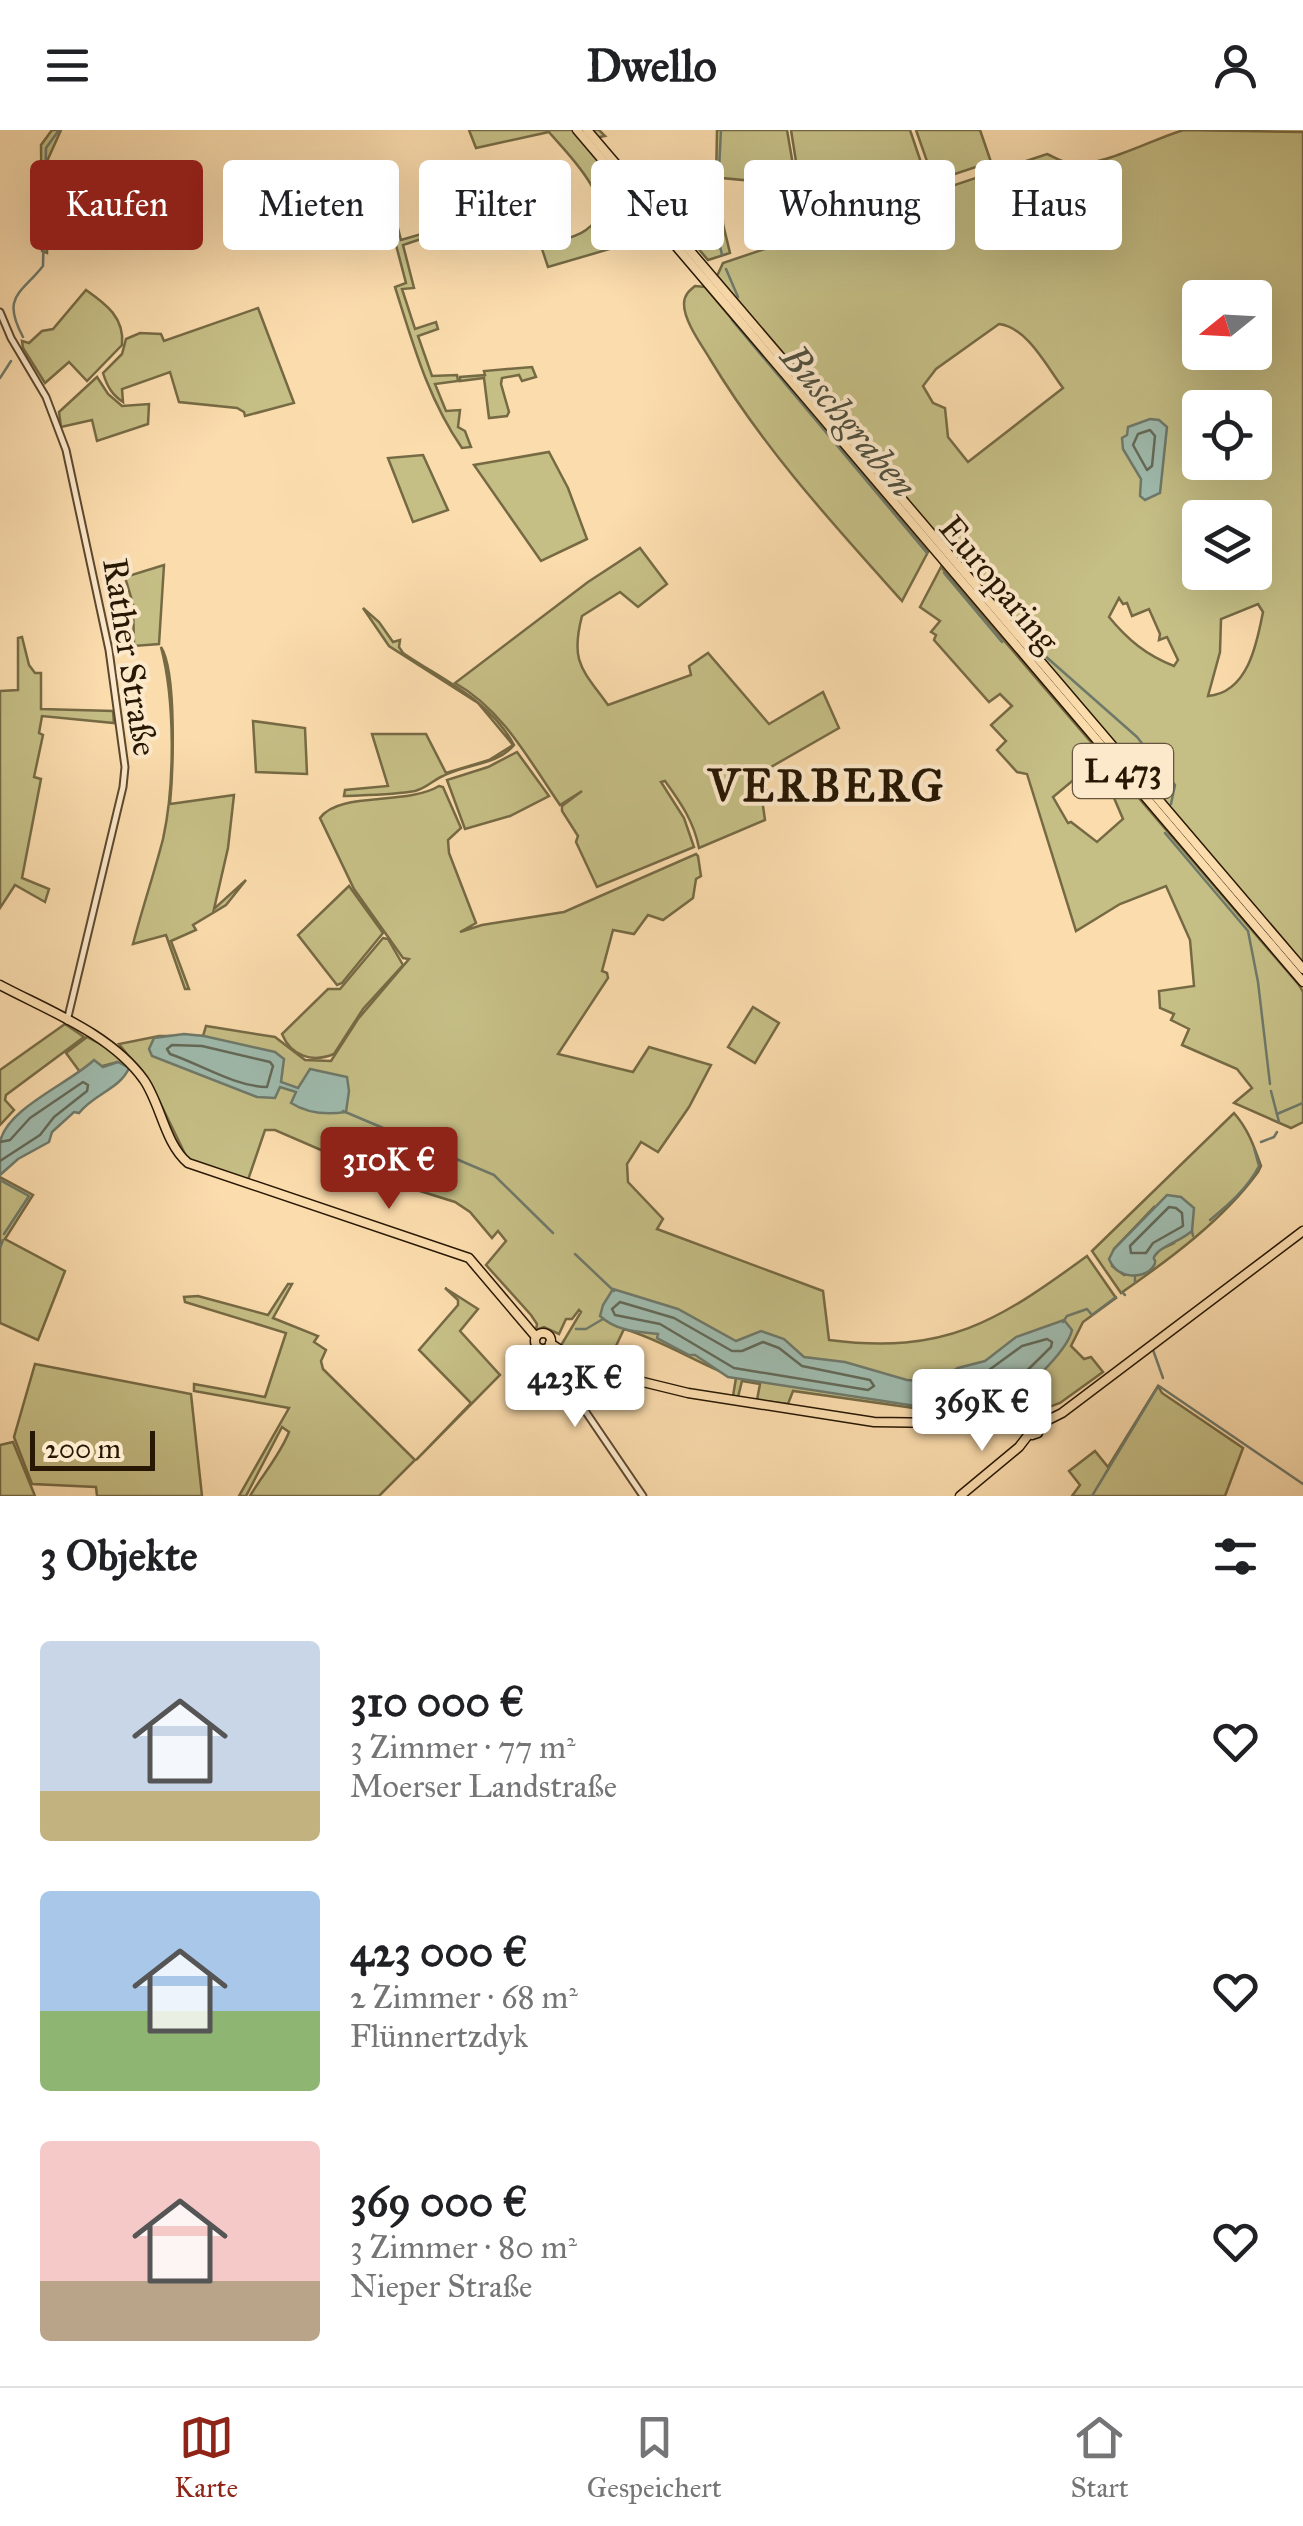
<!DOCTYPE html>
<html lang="de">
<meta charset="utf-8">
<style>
body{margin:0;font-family:"IM FELL Great Primer",serif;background:#f2f2f2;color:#202124;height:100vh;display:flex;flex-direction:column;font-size:38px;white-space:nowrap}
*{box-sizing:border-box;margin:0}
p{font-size:32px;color:#757577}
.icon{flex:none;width:55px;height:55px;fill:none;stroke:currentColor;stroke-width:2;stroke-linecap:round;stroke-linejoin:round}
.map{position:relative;height:1366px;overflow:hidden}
.sheet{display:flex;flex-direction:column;background:#fff;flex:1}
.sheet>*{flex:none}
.banner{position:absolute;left:30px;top:30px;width:1245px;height:90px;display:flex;gap:20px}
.needle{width:65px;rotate:252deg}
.tools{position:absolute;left:1182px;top:150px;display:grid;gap:20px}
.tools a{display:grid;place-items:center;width:90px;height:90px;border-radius:10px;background:#fff;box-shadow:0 10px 40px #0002;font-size:50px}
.scale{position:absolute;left:30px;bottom:25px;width:125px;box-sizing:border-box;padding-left:10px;border:5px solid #271703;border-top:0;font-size:28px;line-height:35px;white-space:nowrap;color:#271703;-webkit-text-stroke:8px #fce8ca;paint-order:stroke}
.price{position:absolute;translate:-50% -85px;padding:0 22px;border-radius:10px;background:#fff;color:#222;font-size:32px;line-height:65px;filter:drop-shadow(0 2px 5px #0008)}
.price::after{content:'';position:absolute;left:50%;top:60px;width:30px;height:22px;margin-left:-15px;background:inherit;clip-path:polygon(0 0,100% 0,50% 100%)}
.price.selected{background:#8f2418;color:#fff}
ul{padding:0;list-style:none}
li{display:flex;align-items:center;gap:30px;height:250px;padding:0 40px}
li span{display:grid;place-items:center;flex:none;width:280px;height:200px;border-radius:10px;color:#555}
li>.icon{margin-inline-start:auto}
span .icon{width:120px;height:120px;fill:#fffc;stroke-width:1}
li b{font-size:42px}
h2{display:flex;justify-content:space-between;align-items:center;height:120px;padding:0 40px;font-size:42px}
.tag{padding:0 35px;border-radius:10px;background:#fff;box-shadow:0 10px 40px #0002;font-size:35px;line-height:90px}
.tag.selected{background:#8f2418;color:#fff}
header{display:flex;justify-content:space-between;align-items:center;height:130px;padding:0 40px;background:#fff;font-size:45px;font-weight:700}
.dock{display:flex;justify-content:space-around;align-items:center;height:140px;border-top:2px solid #e0e0e0;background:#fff;font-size:28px;color:#757577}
.dock a{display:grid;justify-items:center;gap:5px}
.dock .selected{color:#8f2418}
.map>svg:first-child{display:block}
.green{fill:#c5be85;stroke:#766a44;stroke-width:2.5;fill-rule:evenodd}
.water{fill:#9fbbae;stroke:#6f796a;stroke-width:2.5}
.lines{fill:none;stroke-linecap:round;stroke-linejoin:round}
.shore{stroke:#636958;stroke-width:2.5}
.stream{stroke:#6f796a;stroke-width:2.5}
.minor-casing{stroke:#5c482e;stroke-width:9}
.major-casing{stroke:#271703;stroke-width:11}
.minor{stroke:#fce8ca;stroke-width:5}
.major{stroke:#fbdcad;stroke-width:8}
.labels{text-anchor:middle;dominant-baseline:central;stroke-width:8;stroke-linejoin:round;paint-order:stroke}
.shield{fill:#fce8ca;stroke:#67563f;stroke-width:2.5}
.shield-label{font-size:32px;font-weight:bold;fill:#271703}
.street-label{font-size:35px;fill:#271703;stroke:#fce8ca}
.water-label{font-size:38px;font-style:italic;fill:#51503f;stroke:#fce8ca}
.district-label{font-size:45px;font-weight:bold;letter-spacing:2.5px;fill:#271703;stroke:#fce8ca}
</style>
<header><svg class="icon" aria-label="menu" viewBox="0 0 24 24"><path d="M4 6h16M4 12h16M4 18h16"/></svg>Dwello<svg class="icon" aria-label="person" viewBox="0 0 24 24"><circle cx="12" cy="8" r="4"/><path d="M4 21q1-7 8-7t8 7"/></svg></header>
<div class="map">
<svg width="1303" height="1366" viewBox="0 0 1303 1366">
<rect width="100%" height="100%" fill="#fbdcad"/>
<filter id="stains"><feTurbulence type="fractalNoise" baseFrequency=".002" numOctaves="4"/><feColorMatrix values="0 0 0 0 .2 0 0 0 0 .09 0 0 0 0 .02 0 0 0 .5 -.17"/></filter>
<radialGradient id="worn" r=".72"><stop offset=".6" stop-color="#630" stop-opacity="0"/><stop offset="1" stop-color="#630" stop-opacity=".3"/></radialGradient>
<g class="green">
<path d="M 52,0 L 61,0 L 48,29 L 47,123 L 42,121 L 41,15 Z"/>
<path d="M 469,0 L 599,0 L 605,6 L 584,10 L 648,88 L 637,93 L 637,102 L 628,105 L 630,113 L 548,137 L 541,116 C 555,111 574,109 586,100 C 623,75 567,24 549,2 L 476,18 Z"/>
<path d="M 717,0 L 787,0 L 804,99 L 801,102 L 773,111 L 763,52 L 721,48 L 723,94 L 730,123 L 708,130 L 649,61 L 654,55 L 660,55 L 711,114 L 715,109 Z"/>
<path d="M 791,0 L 910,0 L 928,53 L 837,84 L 834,72 L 804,82 Z"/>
<path d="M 916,0 L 980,0 L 991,32 L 934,51 Z"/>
<path d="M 1184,0 L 1303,2 L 1303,835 L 717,146 L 723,133 L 1047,24 C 1054,27 1062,32 1069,33 C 1100,39 1154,8 1184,0 ZM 1200,168 L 1255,168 L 1255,222 L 1200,222 ZM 999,194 C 1027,197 1047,237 1063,258 L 968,332 L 948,307 L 945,278 L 933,273 L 923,256 L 936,239 ZM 1200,278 L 1255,278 L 1255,332 L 1200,332 ZM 1200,388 L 1255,388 L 1255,442 L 1200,442 ZM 1119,468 L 1123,474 L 1127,473 L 1132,486 L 1149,479 L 1160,504 L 1159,510 L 1167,507 L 1178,530 L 1174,536 C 1146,525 1128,510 1109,487 ZM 1258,474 L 1263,482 C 1257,513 1248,563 1208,566 L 1220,522 L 1221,489 Z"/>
<path d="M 376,39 L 384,43 L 401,110 L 425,103 L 427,107 L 403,115 L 414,158 L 402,159 L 415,199 L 436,192 L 438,199 L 418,206 L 432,246 L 457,245 L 458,251 L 435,254 L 446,281 L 460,280 L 458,297 L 465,301 L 471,317 L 462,318 C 428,269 413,214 395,157 L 406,153 Z"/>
<path d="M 695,156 L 705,157 L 928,422 L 902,471 C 833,394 764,319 710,229 C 701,214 684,191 684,174 C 684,165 689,161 695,156 Z"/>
<path d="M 86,160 C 106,174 125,188 122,215 L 87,251 L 69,232 L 45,253 L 23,218 L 22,211 L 29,213 L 42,201 L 53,199 Z"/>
<path d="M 258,178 L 294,273 L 245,286 L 244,282 L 237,278 L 179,272 L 170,242 L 122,259 L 123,272 C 112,265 107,256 103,243 L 122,224 L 126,209 L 140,203 L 161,204 L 164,211 Z"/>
<path d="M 532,237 L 536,247 L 522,251 L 519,245 L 502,248 L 501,254 L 509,282 L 507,286 L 489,288 L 484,248 L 460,251 L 460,247 L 485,245 L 484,241 Z"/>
<path d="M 97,247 L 108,264 L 122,276 L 149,274 L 148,294 L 97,311 L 92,290 L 61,297 L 59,282 Z"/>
<path d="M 549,322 L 568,358 L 587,409 L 541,431 L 474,335 Z"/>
<path d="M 423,325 L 448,380 L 413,392 L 388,328 Z"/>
<path d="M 640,418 L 667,454 L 638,477 L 620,462 L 582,486 C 570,532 582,539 608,575 L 691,545 L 689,536 L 708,523 L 769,594 L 823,562 L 839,598 L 757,645 L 769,664 L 762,669 L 765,690 L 699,718 C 694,692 681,673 665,651 L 661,652 L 684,688 L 694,717 L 597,757 L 576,712 L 578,706 L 562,681 L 562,676 L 582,661 L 560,675 C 529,630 503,580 455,553 L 588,452 Z"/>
<path d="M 164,435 L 159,514 L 134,516 L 133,474 L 125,447 Z"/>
<path d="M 941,437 L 1299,855 L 1303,862 L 1303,992 L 1291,998 L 1234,973 L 1252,958 L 1237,939 L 1182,915 L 1189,899 L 1171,890 L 1174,884 L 1160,878 L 1159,861 L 1194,856 L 1190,810 L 1166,756 L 1120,774 L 1076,801 L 1027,644 L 1017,642 L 997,620 L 1006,611 L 991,595 L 1012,576 L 1000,564 L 989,572 L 934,510 L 936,505 L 931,502 L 940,491 L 920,477 ZM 1089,637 L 1114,668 L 1123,689 L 1097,712 L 1071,692 L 1068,693 L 1053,667 Z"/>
<path d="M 363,478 L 379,492 L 393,512 L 400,510 L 399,517 L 403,523 C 444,551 489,569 514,615 C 498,635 465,634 443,646 C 433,650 427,658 415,661 C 393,665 367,665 344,666 L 345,660 L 388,656 L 372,604 L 426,604 L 446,643 L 489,630 L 513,615 L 478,573 L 389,516 Z"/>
<path d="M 22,507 L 29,535 L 35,543 L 41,543 L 41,579 L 113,581 L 114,593 L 42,586 L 39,603 L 43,605 L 34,647 L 41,649 L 22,748 L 49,759 L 45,772 L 15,755 L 0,778 L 0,561 L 18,560 L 18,508 Z"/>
<path d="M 161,517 C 177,542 173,642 170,674 L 234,665 L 228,718 L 214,779 L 246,750 L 226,775 L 193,795 L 196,800 L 171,811 L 189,859 L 185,859 L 166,805 L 133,814 C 142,779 154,744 163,709 C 175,655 175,570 161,517 Z"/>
<path d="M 253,591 L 305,598 L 307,644 L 256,642 Z"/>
<path d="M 517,622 L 549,666 L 510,686 L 465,699 L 447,650 L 488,637 Z"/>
<path d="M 439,656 L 443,657 L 461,698 L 448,710 L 449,723 L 476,793 L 460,802 L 482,795 L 564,782 L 696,724 L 698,726 L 701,746 L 696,749 L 693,768 L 663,790 L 648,785 L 634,804 L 613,800 L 602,841 L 607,843 L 608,848 L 558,924 L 633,942 L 649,917 L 711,935 L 689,977 L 658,1022 L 641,1012 L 627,1034 L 628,1052 L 663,1089 L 657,1099 L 823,1161 L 829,1210 C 945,1225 997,1192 1087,1126 L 1116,1168 L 1083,1192 L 1071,1216 L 1084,1229 L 1091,1227 L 1103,1242 L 1060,1273 L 1030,1284 L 926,1288 L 928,1280 L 793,1261 L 788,1274 L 757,1270 L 760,1254 L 742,1251 L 738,1267 L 733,1266 L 736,1248 C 697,1233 662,1210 624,1199 L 607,1235 L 560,1217 L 581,1182 L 579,1180 L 572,1189 L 566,1189 L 559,1204 L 544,1197 L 536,1200 L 537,1194 L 531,1185 L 486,1135 L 506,1111 L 498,1101 L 492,1108 L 470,1082 L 455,1072 L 404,1056 L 275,1000 L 265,1000 L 248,1050 L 194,1033 L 186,1026 L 151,954 L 119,914 L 159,906 L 203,906 L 206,896 L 275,907 L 305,930 L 331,931 L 358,889 L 409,829 L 403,828 L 354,759 L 320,688 C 339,661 406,676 439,656 Z"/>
<path d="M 349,756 L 383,803 L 342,853 L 337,855 L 298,805 Z"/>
<path d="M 383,808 L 388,809 L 403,835 L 363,879 L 334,924 C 312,933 291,926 282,904 L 328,859 L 340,859 Z"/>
<path d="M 753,877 L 779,893 L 755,933 L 728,917 Z"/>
<path d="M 65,894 L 84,907 L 6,965 L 5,970 L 14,980 L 0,995 L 0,940 Z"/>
<path d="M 87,907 L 108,918 L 128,936 L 124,938 L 118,932 L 80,942 L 66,923 Z"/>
<path d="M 1234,983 C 1248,999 1254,1016 1261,1036 L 1258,1042 C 1223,1090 1170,1129 1121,1163 L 1092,1121 ZM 1154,1077 L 1174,1113 C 1169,1116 1163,1117 1158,1121 C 1141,1138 1156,1140 1124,1145 L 1112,1136 L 1114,1119 Z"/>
<path d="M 0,1047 L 33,1065 L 5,1109 L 65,1141 L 38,1210 L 0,1193 Z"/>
<path d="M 288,1154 L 292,1154 L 273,1188 L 318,1206 L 314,1212 L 326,1220 L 321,1231 L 323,1239 L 415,1330 L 379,1366 L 250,1366 C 263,1344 280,1325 289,1302 L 282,1297 L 246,1366 L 239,1366 L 289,1278 L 194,1261 L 194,1254 L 265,1267 L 286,1203 L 185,1172 L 184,1167 L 198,1166 L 268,1185 Z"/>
<path d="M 445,1158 L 478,1179 L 460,1201 L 500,1245 L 416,1330 L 471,1273 L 419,1220 L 458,1175 L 458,1170 Z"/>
<path d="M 35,1234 L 191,1264 L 202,1366 L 97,1366 L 96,1357 L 32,1354 L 14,1307 Z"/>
<path d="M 1158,1256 L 1162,1263 L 1243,1318 L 1225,1366 L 1072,1366 L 1080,1355 L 1069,1341 L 1095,1321 L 1108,1337 Z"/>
<path d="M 13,1312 L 35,1366 L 0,1366 L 0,1315 Z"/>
</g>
<g class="water">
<path d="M 1150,289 L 1159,290 L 1167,297 L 1160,363 L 1145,370 L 1140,366 L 1141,349 L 1123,319 L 1122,308 L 1127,305 L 1128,297 Z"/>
<path d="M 184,904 L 204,906 L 275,922 L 284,929 L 281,952 L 298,958 L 310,939 L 347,947 L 349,961 L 346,982 C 327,985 307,983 291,973 L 296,962 L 280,957 L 275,968 L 257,967 L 152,926 L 149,919 L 154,908 Z"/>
<path d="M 94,930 L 103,937 L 118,932 L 129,938 C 120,959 94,964 79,983 L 74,982 L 52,1002 L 49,1012 L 18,1029 L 0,1045 C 0,1035 0,1023 0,1013 C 5,979 70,953 94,930 Z"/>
<path d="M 1167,1065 L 1181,1067 L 1194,1078 L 1192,1101 C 1182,1110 1167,1114 1158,1122 C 1148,1132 1160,1127 1153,1137 C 1143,1150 1117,1149 1109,1129 L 1114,1119 Z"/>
<path d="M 613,1159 L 678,1179 L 736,1211 L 761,1201 L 784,1209 L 804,1227 L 845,1232 L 907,1250 L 933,1252 L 958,1238 L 985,1231 L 1016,1207 L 1064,1190 L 1072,1200 C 1068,1221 1017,1270 996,1278 C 980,1284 965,1282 948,1281 L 728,1247 L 695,1225 L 689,1225 L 657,1208 L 658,1204 C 638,1202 616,1201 600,1186 L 603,1175 Z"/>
</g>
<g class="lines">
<g class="shore">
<path d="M 1150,300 L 1155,306 L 1152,336 L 1147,340 L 1133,315 L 1138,304 Z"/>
<path d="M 172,915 L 202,916 L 270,932 L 273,936 L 267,957 C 236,957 200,934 170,924 L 167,919 Z"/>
<path d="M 0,1012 L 10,1010 L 30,988 L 83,952 L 88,955 L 87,961 L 54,987 L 40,1005 L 0,1031"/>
<path d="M 1169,1077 L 1176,1078 L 1182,1083 L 1183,1096 L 1153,1113 L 1146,1123 L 1131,1123 L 1130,1116 Z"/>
<path d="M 620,1172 L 674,1188 L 732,1221 L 742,1221 L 763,1212 L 779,1218 L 802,1236 L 870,1250 L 874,1256 L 868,1260 L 734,1238 L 660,1194 L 615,1185 L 612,1179 Z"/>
<path d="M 1047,1209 L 1052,1212 L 1051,1217 C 1019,1248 986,1289 937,1267 L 938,1261 L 961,1247 L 989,1240 L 1022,1216 Z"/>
</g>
<g class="stream">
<path d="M 721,0 L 716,99 L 722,125"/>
<path d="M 726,139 L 738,167"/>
<path d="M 732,190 L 927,423"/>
<path d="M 23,207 C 1,166 21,164 43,136 L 46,18 L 59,0"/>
<path d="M 0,248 L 11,231"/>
<path d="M 944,443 L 1002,512"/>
<path d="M 1027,510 L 1137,607 L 1175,655 L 1171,674"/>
<path d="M 1165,703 L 1248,801 L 1258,852 L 1270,954"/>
<path d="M 1271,961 L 1279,992"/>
<path d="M 343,981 L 494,1045 L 553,1103"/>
<path d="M 1277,984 L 1303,973"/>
<path d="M 1261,1012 L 1274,1007 L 1277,1002"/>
<path d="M 0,1050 L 29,1066 L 4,1104"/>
<path d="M 1210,1090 C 1229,1074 1247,1059 1259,1036 L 1254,1018"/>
<path d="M 1192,1101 L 1193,1106"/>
<path d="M 0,1118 L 3,1110"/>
<path d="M 575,1124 L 614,1161"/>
<path d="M 1135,1147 L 1135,1153"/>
<path d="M 1122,1162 L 1125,1165"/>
<path d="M 1063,1192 L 1067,1186 L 1087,1179 L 1092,1185 L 1116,1167"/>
<path d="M 576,1199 L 586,1199 L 603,1189"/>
<path d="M 1152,1217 L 1163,1248"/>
<path d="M 1159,1256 L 1303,1354"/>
<path d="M 1092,1366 L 1157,1258"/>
</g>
<g class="minor-casing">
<g id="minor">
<path d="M 0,182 L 11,208 L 46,267 L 66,320 L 109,520 L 125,637 L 123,657 L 67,891"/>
<path d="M 543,1219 L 643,1366"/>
</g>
</g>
<g class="major-casing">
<g id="major">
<path d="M 577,0 L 1303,852"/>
<path d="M 587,0 L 1303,839"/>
<path d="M 0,855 C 49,881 111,904 144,950 C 161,975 165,1014 188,1033 L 469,1128 L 536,1207"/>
<circle cx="543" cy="1211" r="8"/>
<path d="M 550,1213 L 567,1224 L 643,1252 L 688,1263 L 874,1292 L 1025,1294"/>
<path d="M 1040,1294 L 1035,1289 L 1029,1290 L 1025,1299 L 1032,1305 L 1038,1303 L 1040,1294 L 1062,1283 L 1303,1101"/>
<path d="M 960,1366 L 1019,1317 L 1029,1304"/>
</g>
</g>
<use href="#minor" class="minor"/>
<use href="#major" class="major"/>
</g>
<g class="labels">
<rect class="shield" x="1073" y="614" width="100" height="54" rx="8"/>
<g class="shield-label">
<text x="1123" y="641">L 473</text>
</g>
<g class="street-label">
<text transform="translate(999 454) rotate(50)">Europaring</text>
<text transform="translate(130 527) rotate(81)">Rather Straße</text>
</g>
<g class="water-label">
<text transform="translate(849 291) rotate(50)">Buschgraben</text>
</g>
<g class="district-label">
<text x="827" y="655">VERBERG</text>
</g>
</g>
<rect width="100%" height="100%" filter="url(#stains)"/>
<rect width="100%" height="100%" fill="url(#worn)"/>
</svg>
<div class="tools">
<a><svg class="needle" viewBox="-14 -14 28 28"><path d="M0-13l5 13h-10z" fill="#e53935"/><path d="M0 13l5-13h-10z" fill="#757577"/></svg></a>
<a><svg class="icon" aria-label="locate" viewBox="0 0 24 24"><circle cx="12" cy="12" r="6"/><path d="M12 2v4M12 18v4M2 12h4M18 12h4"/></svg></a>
<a><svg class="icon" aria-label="layers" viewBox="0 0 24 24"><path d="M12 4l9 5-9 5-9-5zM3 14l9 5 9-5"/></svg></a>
</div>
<div class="scale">200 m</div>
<b class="price selected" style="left:389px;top:1082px">310K €</b>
<b class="price" style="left:575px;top:1300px">423K €</b>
<b class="price" style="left:982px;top:1324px">369K €</b>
<div class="banner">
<a class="tag selected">Kaufen</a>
<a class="tag">Mieten</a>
<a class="tag">Filter</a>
<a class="tag">Neu</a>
<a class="tag">Wohnung</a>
<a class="tag">Haus</a>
</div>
</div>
<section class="sheet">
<h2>3 Objekte<svg class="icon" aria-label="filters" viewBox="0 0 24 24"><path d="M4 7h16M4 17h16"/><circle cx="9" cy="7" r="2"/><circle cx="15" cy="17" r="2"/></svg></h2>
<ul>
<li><span style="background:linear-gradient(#c9d6e8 75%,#c2b280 0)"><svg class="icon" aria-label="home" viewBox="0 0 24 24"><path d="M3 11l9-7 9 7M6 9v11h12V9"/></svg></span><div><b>310 000 €</b><p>3 Zimmer · 77 m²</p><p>Moerser Landstraße</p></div><svg class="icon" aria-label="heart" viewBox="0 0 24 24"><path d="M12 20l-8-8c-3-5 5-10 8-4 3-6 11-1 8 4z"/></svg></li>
<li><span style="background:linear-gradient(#a9c7e8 60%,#8fb573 0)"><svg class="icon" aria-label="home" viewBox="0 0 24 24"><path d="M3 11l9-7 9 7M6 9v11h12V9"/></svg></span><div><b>423 000 €</b><p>2 Zimmer · 68 m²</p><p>Flünnertzdyk</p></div><svg class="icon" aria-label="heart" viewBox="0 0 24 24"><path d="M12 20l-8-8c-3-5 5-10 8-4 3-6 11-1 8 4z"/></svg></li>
<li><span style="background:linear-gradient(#f6c9c9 70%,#b9a48a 0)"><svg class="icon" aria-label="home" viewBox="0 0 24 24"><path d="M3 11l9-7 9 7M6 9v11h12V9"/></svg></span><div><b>369 000 €</b><p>3 Zimmer · 80 m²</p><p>Nieper Straße</p></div><svg class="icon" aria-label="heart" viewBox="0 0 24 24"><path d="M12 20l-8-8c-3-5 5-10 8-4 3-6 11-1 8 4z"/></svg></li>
</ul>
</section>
<nav class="dock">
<a class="selected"><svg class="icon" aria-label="map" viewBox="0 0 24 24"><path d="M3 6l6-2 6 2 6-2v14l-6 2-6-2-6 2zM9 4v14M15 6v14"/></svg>Karte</a>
<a><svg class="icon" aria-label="saved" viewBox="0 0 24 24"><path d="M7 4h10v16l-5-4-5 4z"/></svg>Gespeichert</a>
<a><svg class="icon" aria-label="home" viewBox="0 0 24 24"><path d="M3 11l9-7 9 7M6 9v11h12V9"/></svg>Start</a>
</nav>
